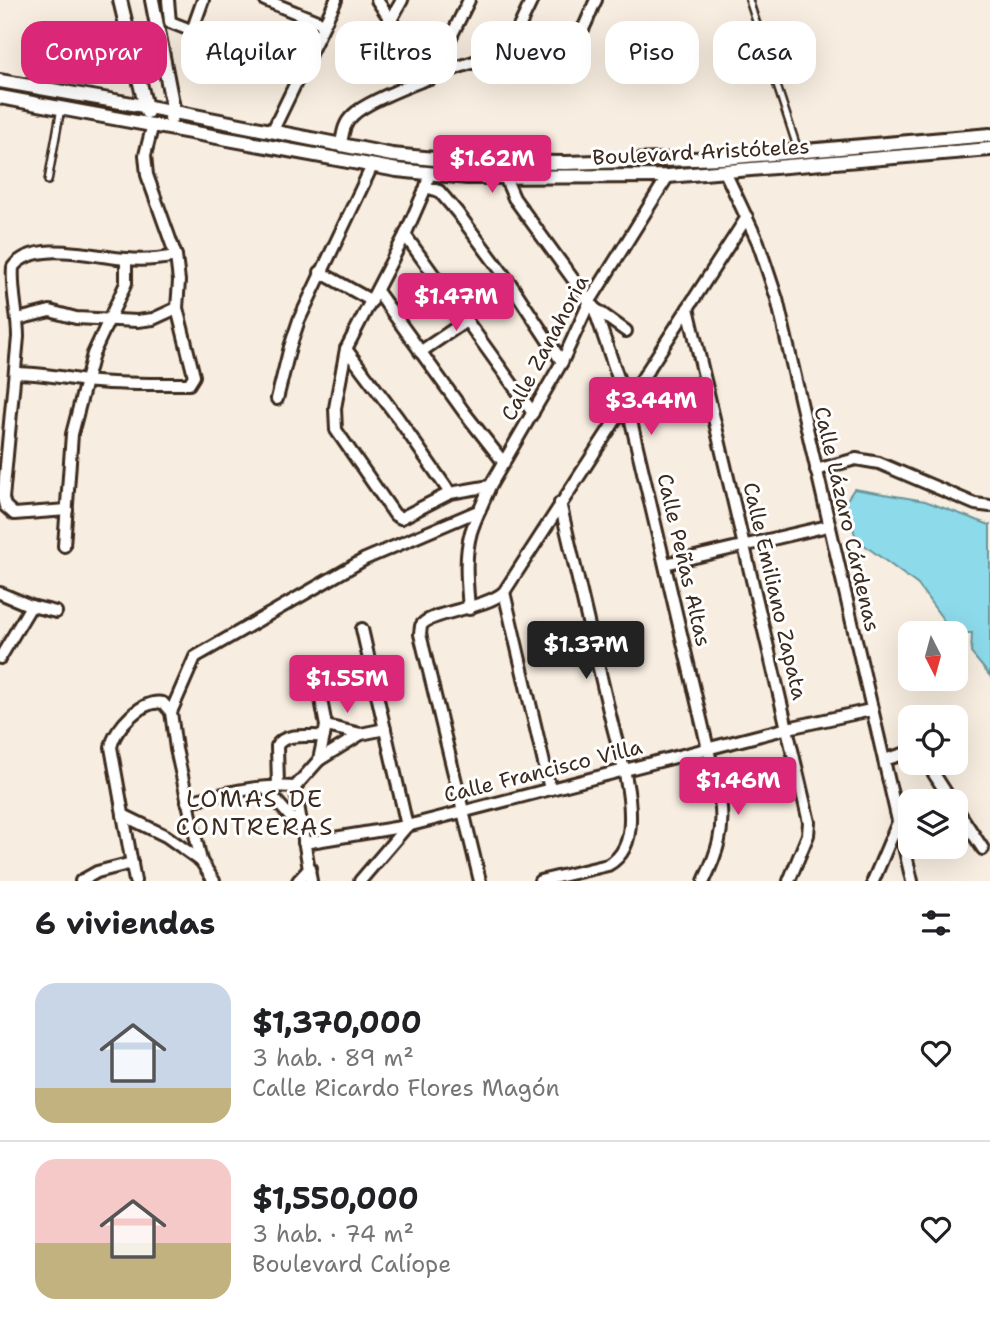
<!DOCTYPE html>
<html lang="es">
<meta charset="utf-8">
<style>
body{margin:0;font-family:"Shantell Sans",sans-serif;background:#f6f6f6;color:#202124;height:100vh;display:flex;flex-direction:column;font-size:26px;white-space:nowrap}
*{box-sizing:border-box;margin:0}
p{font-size:23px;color:#757577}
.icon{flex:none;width:38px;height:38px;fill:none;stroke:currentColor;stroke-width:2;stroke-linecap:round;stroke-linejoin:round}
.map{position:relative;height:881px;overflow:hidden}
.details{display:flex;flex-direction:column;background:#fff;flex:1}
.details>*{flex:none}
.guide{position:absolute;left:21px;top:21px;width:948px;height:63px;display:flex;gap:14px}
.needle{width:46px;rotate:174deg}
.fabs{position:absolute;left:898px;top:621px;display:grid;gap:14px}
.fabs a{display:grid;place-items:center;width:70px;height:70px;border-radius:14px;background:#fff;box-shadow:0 7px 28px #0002;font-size:35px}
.price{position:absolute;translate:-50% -60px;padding:0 16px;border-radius:7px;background:#db2777;color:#fff;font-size:23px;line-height:46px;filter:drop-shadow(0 2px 4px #0008)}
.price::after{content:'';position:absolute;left:50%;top:42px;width:21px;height:16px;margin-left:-10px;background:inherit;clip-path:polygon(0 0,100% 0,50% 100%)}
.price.current{background:#222;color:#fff}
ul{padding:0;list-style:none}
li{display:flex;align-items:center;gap:21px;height:175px;padding:0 35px}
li+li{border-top:2px solid #e0e0e0}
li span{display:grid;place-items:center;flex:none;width:196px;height:140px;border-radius:21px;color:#555}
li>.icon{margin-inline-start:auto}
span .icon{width:84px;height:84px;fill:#fffc;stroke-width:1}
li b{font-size:30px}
h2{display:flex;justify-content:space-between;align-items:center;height:84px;padding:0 35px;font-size:30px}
.pill{padding:0 24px;border-radius:21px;background:#fff;box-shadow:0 7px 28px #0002;font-size:24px;line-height:63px}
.pill.current{background:#db2777;color:#fff}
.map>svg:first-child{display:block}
.water{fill:#8cdaea;stroke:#6c9498;stroke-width:2}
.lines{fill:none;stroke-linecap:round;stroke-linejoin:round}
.service-casing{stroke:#3b2a1e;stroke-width:10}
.minor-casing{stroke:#3b2a1e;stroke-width:16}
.tertiary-casing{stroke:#3b2a1e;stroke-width:18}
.service{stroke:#fff;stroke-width:5}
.minor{stroke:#fff;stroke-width:10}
.tertiary{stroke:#fff;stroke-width:12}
.labels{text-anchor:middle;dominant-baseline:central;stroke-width:6;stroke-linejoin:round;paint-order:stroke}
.street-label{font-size:21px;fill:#3b2a1e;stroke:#fff}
.quarter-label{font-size:24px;letter-spacing:2px;fill:#3b2a1e;stroke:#fff}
</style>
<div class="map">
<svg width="990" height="881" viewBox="0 0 990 881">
<rect width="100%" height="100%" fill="#f7ede0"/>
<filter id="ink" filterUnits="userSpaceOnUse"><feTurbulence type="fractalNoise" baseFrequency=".0143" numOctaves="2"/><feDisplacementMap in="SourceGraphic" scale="14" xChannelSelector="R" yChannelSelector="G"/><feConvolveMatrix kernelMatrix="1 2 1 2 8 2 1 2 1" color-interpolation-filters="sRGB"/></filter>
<g filter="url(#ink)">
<path class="water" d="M 854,489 L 925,501 L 990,525 L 990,676 L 971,653 L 972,633 L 953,633 L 918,585 L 856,539 L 846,501 Z"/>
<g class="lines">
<g class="service-casing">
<g id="service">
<path d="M 749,0 L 798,150"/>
<path d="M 48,181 L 61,108"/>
</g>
</g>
<g class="minor-casing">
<g id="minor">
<path d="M 168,0 L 170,22 L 299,73"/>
<path d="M 265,0 L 324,24"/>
<path d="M 377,0 L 430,79"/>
<path d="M 391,20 L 402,0"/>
<path d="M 192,31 L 203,0"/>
<path d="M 507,52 L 532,0"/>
<path d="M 441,74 L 443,53 L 469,0"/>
<path d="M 272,132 L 336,0"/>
<path d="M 341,144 C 343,132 344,123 353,115 C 372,96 482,57 511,52 C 528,49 560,52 573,42 C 585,32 589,13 596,0"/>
<path d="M 499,163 L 514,198 L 594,308 L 627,404 L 720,800 C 725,831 717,853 704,881"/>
<path d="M 725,172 L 758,242 L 777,299 L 912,881"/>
<path d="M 429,174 L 426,187 L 405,235 L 346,349 L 335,408 L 336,430 L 395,515 L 401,518 L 450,493 L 490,486 L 562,362 L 590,301 L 668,176"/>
<path d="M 426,187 L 439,191 L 457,212 L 510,283 L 562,362"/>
<path d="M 405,235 L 533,413"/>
<path d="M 320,272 L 372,301"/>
<path d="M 377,291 L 464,412 L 504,463"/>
<path d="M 594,308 L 626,331"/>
<path d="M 688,308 L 809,822 L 808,835 L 789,881"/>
<path d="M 18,319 L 50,311 L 76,318 L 137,321 L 153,319 L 177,308"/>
<path d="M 346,349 L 398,418 L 450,493"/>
<path d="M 420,352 L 466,321"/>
<path d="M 15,373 C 39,373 61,377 85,381 C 119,385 154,384 189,384 L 194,376 L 177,308 L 179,281 L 176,256 L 147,175 L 145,155 L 153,124"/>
<path d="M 277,399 L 290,347 L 299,320 L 372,166"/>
<path d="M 816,470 L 856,459 L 879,463 L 975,504 L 990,506"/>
<path d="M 67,510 L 14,514 L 5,506 L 3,498 L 18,337 C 18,314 11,290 13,267 C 35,238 98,258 127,259 C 144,261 160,259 176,256"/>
<path d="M 64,546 L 72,434 L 93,354 L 126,283 L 126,259"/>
<path d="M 665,564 L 828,526"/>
<path d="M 504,592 L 550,789"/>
<path d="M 0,593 L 31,606 L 56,612"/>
<path d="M 469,609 C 467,583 464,557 471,532 C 476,517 484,501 490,486"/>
<path d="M 0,658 L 31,606"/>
<path d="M 326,726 L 361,734"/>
<path d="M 319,760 L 361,734 L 385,729"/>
<path d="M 884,760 L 910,752"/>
<path d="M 927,763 L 952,802"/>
<path d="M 278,786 L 277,746 C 284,732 310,737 324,736"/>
<path d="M 265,788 L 300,828"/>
<path d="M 187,802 C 223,794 259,784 295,787"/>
<path d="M 956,808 L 983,849"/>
<path d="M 123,815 L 166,836 L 201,861"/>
<path d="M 304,843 L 407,826 L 788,728 L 871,710"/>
<path d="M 81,881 L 97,872 L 132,863"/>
<path d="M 135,881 L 111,747 C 115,728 142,699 163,703 L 171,712"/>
<path d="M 214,881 L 201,861 L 176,749 L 171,712 L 195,657 L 365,559 L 480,510"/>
<path d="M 298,881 L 310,868"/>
<path d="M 311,881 L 295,787 L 319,760 L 326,726 L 316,673"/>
<path d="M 360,881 L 407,826 L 362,629"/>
<path d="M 480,881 L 420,634 L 421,626 C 428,612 485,609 504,592 L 747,217"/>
<path d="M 540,881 L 608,865 C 624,856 630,839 630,820 C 631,784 617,746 609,711 C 593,641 576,572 560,503"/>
<path d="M 873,881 L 899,820"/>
</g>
</g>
<g class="tertiary-casing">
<g id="tertiary">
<path d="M 120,0 L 147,112"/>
<path d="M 152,0 L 174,113 L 171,118"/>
<path d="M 0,81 L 144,106 L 392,155 L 467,162 L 566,163 L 724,158 L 990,135"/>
<path d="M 0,97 L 397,170 L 467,177 L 668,176 L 990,149"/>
</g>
</g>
<use href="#service" class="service"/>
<use href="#minor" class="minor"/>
<use href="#tertiary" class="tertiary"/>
</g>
</g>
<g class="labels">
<g class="street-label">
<text transform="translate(701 152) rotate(-3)">Boulevard Aristóteles</text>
<text transform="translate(545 348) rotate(-62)">Calle Zanahoria</text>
<text transform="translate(847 519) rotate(77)">Calle Lázaro Cárdenas</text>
<text transform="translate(684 560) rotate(77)">Calle Peñas Altas</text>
<text transform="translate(775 591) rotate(77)">Calle Emiliano Zapata</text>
<text transform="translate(543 771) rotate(-14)">Calle Francisco Villa</text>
</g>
<g class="quarter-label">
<text x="255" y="799">LOMAS DE<tspan x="255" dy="28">CONTRERAS</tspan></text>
</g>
</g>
</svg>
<div class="fabs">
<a><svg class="needle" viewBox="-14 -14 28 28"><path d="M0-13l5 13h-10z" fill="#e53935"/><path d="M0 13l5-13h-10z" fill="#757577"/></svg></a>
<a><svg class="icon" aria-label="locate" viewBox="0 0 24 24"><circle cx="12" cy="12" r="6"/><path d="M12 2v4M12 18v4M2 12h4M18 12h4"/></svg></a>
<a><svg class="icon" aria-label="layers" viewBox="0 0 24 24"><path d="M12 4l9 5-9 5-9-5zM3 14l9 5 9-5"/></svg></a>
</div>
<b class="price" style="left:492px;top:195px">$1.62M</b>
<b class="price" style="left:456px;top:333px">$1.47M</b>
<b class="price" style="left:651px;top:437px">$3.44M</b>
<b class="price current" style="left:586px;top:681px">$1.37M</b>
<b class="price" style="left:347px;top:715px">$1.55M</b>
<b class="price" style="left:738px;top:817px">$1.46M</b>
<div class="guide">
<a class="pill current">Comprar</a>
<a class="pill">Alquilar</a>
<a class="pill">Filtros</a>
<a class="pill">Nuevo</a>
<a class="pill">Piso</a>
<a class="pill">Casa</a>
</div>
</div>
<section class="details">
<h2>6 viviendas<svg class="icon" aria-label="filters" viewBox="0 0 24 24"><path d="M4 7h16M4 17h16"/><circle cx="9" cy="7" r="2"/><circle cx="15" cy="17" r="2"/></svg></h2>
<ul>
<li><span style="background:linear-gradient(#c9d6e8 75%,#c2b280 0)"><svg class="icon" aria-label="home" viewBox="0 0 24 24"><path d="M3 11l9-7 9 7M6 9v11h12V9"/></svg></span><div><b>$1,370,000</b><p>3 hab. · 89 m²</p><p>Calle Ricardo Flores Magón</p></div><svg class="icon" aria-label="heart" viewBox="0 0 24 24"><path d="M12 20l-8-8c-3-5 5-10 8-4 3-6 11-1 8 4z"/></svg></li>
<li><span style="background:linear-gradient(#f6c9c9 60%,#c2b280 0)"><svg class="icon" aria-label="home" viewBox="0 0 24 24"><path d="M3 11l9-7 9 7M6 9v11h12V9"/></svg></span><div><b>$1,550,000</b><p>3 hab. · 74 m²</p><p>Boulevard Calíope</p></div><svg class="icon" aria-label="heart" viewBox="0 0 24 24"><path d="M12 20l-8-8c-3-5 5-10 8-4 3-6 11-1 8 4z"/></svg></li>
</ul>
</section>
